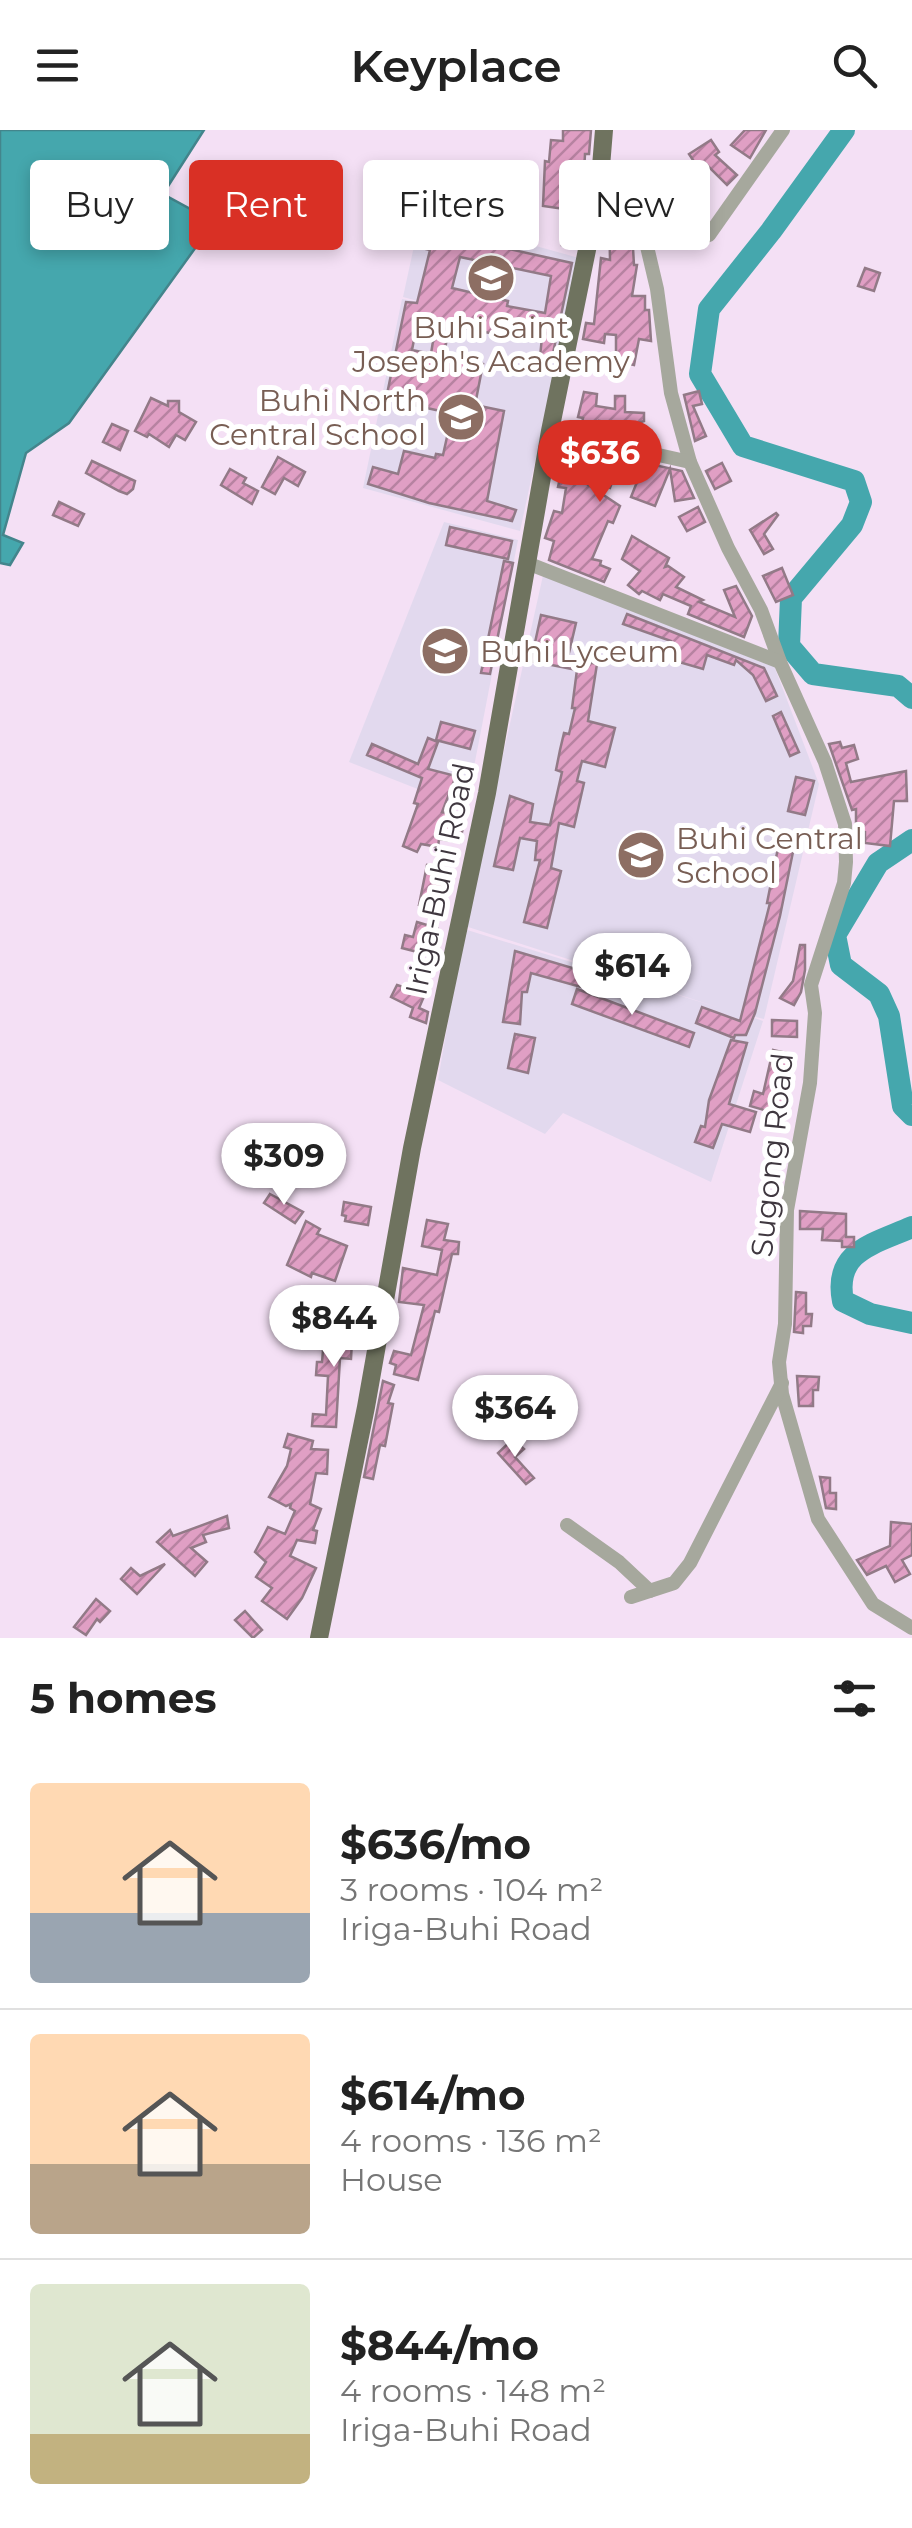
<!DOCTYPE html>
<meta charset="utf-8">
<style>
body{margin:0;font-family:Montserrat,sans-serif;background:#f6f6f6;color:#222;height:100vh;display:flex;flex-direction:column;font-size:38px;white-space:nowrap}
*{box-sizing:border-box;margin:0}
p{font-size:32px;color:#767676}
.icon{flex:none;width:55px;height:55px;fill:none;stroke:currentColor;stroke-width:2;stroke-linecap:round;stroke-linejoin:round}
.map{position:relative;height:1508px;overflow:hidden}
.sheet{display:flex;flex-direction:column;background:#fff;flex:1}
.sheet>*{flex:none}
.banner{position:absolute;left:30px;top:30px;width:852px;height:90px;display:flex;gap:20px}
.price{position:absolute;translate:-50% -85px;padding:0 22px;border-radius:35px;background:#fff;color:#222;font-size:32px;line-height:65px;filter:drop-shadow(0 2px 5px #0008)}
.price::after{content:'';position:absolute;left:50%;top:60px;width:30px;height:22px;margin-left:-15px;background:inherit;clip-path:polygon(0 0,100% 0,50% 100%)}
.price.selected{background:#d93025;color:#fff}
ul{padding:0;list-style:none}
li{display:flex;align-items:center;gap:30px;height:250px;padding:0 30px}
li+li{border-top:2px solid #e0e0e0}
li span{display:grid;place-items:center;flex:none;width:280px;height:200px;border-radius:10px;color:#555}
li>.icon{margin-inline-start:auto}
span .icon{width:120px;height:120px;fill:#fffc;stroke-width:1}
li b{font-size:42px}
h2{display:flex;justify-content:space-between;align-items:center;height:120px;padding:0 30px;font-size:42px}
.pill{padding:0 35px;border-radius:10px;background:#fff;box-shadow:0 5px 15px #0003;font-size:35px;line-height:90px}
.pill.selected{background:#d93025;color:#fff}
header{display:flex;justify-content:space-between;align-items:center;height:130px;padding:0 30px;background:#fff;font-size:45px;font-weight:600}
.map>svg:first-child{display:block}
.education{fill:#e2d9ee}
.water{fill:#45a7ad;stroke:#43858c;stroke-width:2.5}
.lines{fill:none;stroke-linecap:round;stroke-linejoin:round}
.river{stroke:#45a7ad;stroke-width:22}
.building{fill:url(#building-hatch);stroke:#927a87;stroke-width:2.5;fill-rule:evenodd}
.minor{stroke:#a6a89d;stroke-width:14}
.major{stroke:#6f735f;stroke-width:18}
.labels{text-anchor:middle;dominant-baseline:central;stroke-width:10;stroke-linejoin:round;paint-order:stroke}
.education-label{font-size:30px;fill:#785e54;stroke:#fff;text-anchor:start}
.street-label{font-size:30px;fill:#3f373f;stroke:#fff}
</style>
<header><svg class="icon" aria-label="menu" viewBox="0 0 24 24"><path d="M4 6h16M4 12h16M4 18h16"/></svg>Keyplace<svg class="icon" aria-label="search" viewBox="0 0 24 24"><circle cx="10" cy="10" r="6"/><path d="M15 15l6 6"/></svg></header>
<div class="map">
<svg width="912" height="1508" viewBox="0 0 912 1508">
<defs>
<pattern id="building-hatch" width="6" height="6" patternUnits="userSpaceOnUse" patternTransform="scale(2.5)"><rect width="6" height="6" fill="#e09fc4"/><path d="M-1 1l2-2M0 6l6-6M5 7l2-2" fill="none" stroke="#b782a1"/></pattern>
</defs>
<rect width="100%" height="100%" fill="#f4e0f5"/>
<g class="education">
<path d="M 441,59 L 506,74 L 511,109 L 579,128 L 520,401 L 363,358 L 402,169 L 425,173 L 403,167 L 419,93 Z"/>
<path d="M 444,392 L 518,410 L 466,678 L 349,632 Z"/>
<path d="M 544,441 L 773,533 L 819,654 L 764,889 L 743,884 L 763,891 L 711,1052 L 563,983 L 545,1004 L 438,950 L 464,799 L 720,878 L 465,796 Z"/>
</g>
<path class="water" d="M 0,0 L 204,0 L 163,64 L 214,92 L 69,293 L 26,323 L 3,405 L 23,413 L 10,435 L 0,433 Z"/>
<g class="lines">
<g class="river">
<path d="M 844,0 L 771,101 L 709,179 L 700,244 L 743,316 L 854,351 L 861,372 L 852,395 L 791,468 L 789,516 L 813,544 L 898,556 L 912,568"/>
<path d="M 912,710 L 878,733 L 835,805 L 841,835 L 879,864 L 889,886 L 903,976 L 912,985"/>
<path d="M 912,1097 C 874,1114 833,1121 843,1171 L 870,1184 L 912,1193"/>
</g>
</g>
<g class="building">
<path d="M 563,0 L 591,0 L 589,24 L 585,24 L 584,43 L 577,43 L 572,80 L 543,76 L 545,31 L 549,32 L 551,10 L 563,11 Z"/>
<path d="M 745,0 L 766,0 L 750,28 L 731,15 Z"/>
<path d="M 711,10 L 719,22 L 715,25 L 737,45 L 727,55 L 704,32 L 697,36 L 689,24 Z"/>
<path d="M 443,66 L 503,81 L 499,98 L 439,84 Z"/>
<path d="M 609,75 L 615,75 L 625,93 L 625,100 L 632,101 L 634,135 L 637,135 L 632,166 L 645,166 L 645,180 L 649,180 L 651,211 L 639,209 L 634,235 L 616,231 L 616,205 L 605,204 L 604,213 L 583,209 L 586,193 L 594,194 L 601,128 L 610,130 Z"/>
<path d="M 569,80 L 582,82 L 575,116 L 562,115 Z"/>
<path d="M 427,96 L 438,98 L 437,103 L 572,133 L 552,228 L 540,227 L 542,207 L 521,203 L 520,209 L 449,195 L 444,226 L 483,234 L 475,275 L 504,281 L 487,371 L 516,380 L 512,391 L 429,373 L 368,354 L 373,337 L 398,344 L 404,321 L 435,328 L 436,324 L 443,325 L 447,307 L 450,307 L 454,284 L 386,269 L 406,172 L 417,173 L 430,120 L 422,118 ZM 460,127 L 551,146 L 545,183 L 507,176 L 508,171 L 452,158 ZM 418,189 L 436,192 L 431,224 L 412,220 Z"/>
<path d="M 865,138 L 880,143 L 874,161 L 858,156 Z"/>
<path d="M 699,261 L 702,274 L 693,276 L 706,306 L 695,311 L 684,265 Z"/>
<path d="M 584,262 L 597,264 L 596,276 L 615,279 L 615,266 L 625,266 L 625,282 L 644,283 L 644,291 L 619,299 L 619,294 L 599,291 L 597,300 L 581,297 L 583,288 L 578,287 Z"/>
<path d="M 151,268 L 168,276 L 168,271 L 179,271 L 179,282 L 196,292 L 185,310 L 176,305 L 169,317 L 149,304 L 147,307 L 135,301 Z"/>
<path d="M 112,294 L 128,301 L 120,320 L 103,312 Z"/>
<path d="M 577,318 L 682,341 L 694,368 L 675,371 L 670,339 L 655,376 L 631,367 L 639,347 L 615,344 L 610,358 L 589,350 L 587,354 L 620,376 L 613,393 L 608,391 L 592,429 L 601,431 L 600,435 L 610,439 L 604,452 L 549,430 L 554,411 L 545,408 L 554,381 L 562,383 L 566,358 L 558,357 L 562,339 L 570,319 L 576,321 Z"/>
<path d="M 278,327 L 305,342 L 298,356 L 284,348 L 275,364 L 262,357 Z"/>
<path d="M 92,331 L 135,351 L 133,359 L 127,364 L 119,361 L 86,343 Z"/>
<path d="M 722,333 L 731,351 L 715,359 L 706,341 Z"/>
<path d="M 230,339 L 246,348 L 243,353 L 258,361 L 252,374 L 221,355 Z"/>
<path d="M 59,372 L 84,384 L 78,396 L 53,385 Z"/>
<path d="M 698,377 L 705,392 L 687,401 L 679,387 Z"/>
<path d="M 776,383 L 778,385 L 764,404 L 773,419 L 764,424 L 750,400 Z"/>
<path d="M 450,397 L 512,411 L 508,429 L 446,415 Z"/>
<path d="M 632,406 L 669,428 L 665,437 L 668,436 L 684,447 L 676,457 L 703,470 L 699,472 L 735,487 L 724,460 L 736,456 L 752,486 L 744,507 L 688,484 L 691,476 L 663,464 L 660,470 L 642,461 L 639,464 L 628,455 L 640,441 L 622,429 Z"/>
<path d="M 504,431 L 513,433 L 490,544 L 481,543 Z"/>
<path d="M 782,438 L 793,465 L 776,472 L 763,446 Z"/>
<path d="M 627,484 L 764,538 L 777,566 L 766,571 L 753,545 L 736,530 L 734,535 L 707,525 L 703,539 L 665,528 L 671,511 L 623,494 Z"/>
<path d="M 541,485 L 576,493 L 568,527 L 597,534 L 588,591 L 615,598 L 605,637 L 582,631 L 577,651 L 584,653 L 574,697 L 559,693 L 551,738 L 561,741 L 547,798 L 524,792 L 540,730 L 535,730 L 537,711 L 520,708 L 513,740 L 494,736 L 510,666 L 533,674 L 530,692 L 550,695 L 562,642 L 556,640 L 560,620 L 564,603 L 569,604 L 575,578 L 572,578 L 577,540 L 531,531 Z"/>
<path d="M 781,582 L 799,622 L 790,626 L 773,586 Z"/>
<path d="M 441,592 L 475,601 L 470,619 L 436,610 Z"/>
<path d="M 428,608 L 438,612 L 428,639 L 456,646 L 442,682 L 465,687 L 460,712 L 439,709 L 438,717 L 421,714 L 417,722 L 403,716 L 418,674 L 414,673 L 422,648 L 367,625 L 372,614 L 418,634 Z"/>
<path d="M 840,612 L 842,618 L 854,615 L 858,629 L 846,633 L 851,652 L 906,641 L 907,671 L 894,671 L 890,716 L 865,713 L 865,702 L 856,701 L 856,679 L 852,680 L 829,614 Z"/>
<path d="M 796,647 L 814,651 L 805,685 L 788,681 Z"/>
<path d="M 779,713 L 794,717 L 780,786 L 755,883 L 746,905 L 735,905 L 734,908 L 696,893 L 702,877 L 740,891 L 770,773 L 767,773 Z"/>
<path d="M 427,735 L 450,739 L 445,772 L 439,771 L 438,778 L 419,775 Z"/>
<path d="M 417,792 L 437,798 L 429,825 L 402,818 L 405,805 L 413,807 Z"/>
<path d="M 800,815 L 805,815 L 805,840 L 801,862 L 794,875 L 780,868 L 793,851 Z"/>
<path d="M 515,821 L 586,842 L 581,857 L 531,843 L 527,862 L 522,862 L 520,894 L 503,892 Z"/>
<path d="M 397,855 L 425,864 L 419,878 L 428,882 L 426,893 L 410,887 L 413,878 L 391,867 Z"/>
<path d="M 577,859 L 694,903 L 689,917 L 572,874 Z"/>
<path d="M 772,890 L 797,891 L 797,907 L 772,906 Z"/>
<path d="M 515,904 L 535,908 L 528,943 L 508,938 Z"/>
<path d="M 731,910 L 747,913 L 729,974 L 756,982 L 750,1002 L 722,994 L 713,1018 L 695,1012 L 701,996 L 705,997 L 709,970 Z"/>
<path d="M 773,920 L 795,925 L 784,969 L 790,970 L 785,986 L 750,976 L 754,961 L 763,964 Z"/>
<path d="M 270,1064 L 303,1082 L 295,1093 L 264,1073 Z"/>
<path d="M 344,1072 L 371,1077 L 368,1095 L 345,1091 L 346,1086 L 342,1085 Z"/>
<path d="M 800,1081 L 846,1084 L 846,1107 L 854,1107 L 854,1117 L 842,1117 L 842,1111 L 822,1110 L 823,1099 L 800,1099 Z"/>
<path d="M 427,1090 L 448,1094 L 444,1110 L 459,1112 L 458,1124 L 452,1124 L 439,1182 L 435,1181 L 418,1250 L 394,1244 L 396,1235 L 390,1233 L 394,1221 L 411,1225 L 424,1175 L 399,1172 L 403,1138 L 437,1145 L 442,1120 L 422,1116 Z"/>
<path d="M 306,1091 L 320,1099 L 317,1104 L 347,1116 L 335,1151 L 312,1143 L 311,1147 L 287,1135 Z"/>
<path d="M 796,1162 L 806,1163 L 806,1184 L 812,1184 L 811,1196 L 803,1196 L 803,1203 L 794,1202 Z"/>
<path d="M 338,1188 L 354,1192 L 349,1211 L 352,1211 L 351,1229 L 340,1228 L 336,1297 L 312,1296 L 313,1284 L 326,1285 L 328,1246 L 316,1245 L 317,1232 L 322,1232 L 324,1209 L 332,1210 Z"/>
<path d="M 797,1246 L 819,1247 L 818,1260 L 813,1260 L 813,1276 L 799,1276 Z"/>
<path d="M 478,1249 L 493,1260 L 485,1271 L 512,1296 L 504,1305 L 489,1291 L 485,1297 L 476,1290 L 480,1284 L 466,1273 L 471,1266 L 467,1263 Z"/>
<path d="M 383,1251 L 394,1255 L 388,1273 L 393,1274 L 385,1316 L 380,1315 L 373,1349 L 364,1347 Z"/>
<path d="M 288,1304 L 313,1311 L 311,1319 L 328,1320 L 327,1344 L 316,1343 L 310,1374 L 321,1379 L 313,1400 L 317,1401 L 315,1413 L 297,1410 L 290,1426 L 316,1438 L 302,1468 L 287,1489 L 262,1471 L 272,1458 L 256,1447 L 266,1432 L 255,1422 L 268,1397 L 285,1404 L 295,1381 L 290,1378 L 291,1374 L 286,1376 L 269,1367 L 287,1336 L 291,1319 L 284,1317 Z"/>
<path d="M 513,1309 L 524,1319 L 515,1327 L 534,1348 L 526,1354 L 498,1323 Z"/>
<path d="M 820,1347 L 830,1348 L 830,1363 L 836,1363 L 836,1379 L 826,1378 Z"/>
<path d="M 227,1386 L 229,1398 L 203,1405 L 206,1412 L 191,1418 L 207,1432 L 195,1446 L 157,1412 L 170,1400 L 173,1406 Z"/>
<path d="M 891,1392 L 912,1394 L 912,1425 L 902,1430 L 910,1444 L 895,1452 L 886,1436 L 867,1445 L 857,1430 L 890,1416 Z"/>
<path d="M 165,1434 L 137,1464 L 121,1449 L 131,1438 L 140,1446 Z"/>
<path d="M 96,1469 L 110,1481 L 100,1492 L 97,1489 L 86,1505 L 74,1497 Z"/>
<path d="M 245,1481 L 262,1500 L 253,1508 L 235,1490 Z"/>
</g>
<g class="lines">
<g class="minor">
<path d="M 602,34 L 614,46 L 629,82 L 642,96 L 645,108 L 657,159 L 671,263 L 690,332 L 728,418 L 761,480 L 780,532 L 825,632 L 845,694 L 846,732 L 844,753 L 811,855 L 815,883 L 810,953 L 787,1080 L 785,1194 L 779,1232 L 782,1264 L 818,1389 L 873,1474 L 912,1498"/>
<path d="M 624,67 L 709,105 L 783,0"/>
<path d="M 550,301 L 690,332"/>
<path d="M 527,433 L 780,532"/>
<path d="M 567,1395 L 619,1432 L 650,1461"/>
<path d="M 631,1467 L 674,1453 L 690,1433 L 782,1253"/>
</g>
<path class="major" d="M 319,1508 L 366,1277 L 412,1018 L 487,663 L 550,301 L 599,61 L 604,0"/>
</g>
<defs>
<g id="school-disc" transform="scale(2.5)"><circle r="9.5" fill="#8d6e63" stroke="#fff"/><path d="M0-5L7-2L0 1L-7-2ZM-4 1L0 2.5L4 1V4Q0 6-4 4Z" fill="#fff"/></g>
<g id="university-disc" transform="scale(2.5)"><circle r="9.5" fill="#8d6e63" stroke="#fff"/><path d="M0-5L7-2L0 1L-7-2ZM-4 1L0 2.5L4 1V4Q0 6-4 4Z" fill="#fff"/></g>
</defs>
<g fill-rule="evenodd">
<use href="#school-disc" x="491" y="148"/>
<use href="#school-disc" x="461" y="287"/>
<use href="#university-disc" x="445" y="521"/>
<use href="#school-disc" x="641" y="725"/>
</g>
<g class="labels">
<g class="education-label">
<text x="491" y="197" text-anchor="middle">Buhi Saint<tspan x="491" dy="34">Joseph's Academy</tspan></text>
<text x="426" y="270" text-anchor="end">Buhi North<tspan x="426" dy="34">Central School</tspan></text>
<text x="480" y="521">Buhi Lyceum</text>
<text x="676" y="708">Buhi Central<tspan x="676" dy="34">School</tspan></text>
</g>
<g class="street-label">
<text transform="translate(440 749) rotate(-78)">Iriga-Buhi Road</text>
<text transform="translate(772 1025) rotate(-84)">Sugong Road</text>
</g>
</g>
</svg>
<b class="price selected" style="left:600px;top:375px">$636</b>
<b class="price" style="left:632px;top:888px">$614</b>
<b class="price" style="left:284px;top:1078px">$309</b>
<b class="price" style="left:334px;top:1240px">$844</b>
<b class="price" style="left:515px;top:1330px">$364</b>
<div class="banner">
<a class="pill">Buy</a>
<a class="pill selected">Rent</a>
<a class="pill">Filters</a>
<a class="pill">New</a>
</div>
</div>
<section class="sheet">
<h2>5 homes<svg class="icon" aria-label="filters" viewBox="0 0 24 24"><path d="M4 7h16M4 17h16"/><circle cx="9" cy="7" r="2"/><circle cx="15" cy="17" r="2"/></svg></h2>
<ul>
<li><span style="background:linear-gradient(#ffd9b3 65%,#9aa5b1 0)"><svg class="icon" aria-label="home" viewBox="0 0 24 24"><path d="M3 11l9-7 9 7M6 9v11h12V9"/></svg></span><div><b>$636/mo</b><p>3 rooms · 104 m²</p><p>Iriga-Buhi Road</p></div></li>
<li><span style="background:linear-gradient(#ffd9b3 65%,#b9a48a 0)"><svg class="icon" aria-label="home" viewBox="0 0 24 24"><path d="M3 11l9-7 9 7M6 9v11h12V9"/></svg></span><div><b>$614/mo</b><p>4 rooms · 136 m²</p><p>House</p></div></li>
<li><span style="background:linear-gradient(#dfe7d0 75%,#c2b280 0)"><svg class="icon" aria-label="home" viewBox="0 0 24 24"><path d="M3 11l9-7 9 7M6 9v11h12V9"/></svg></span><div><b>$844/mo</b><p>4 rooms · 148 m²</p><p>Iriga-Buhi Road</p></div></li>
</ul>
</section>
